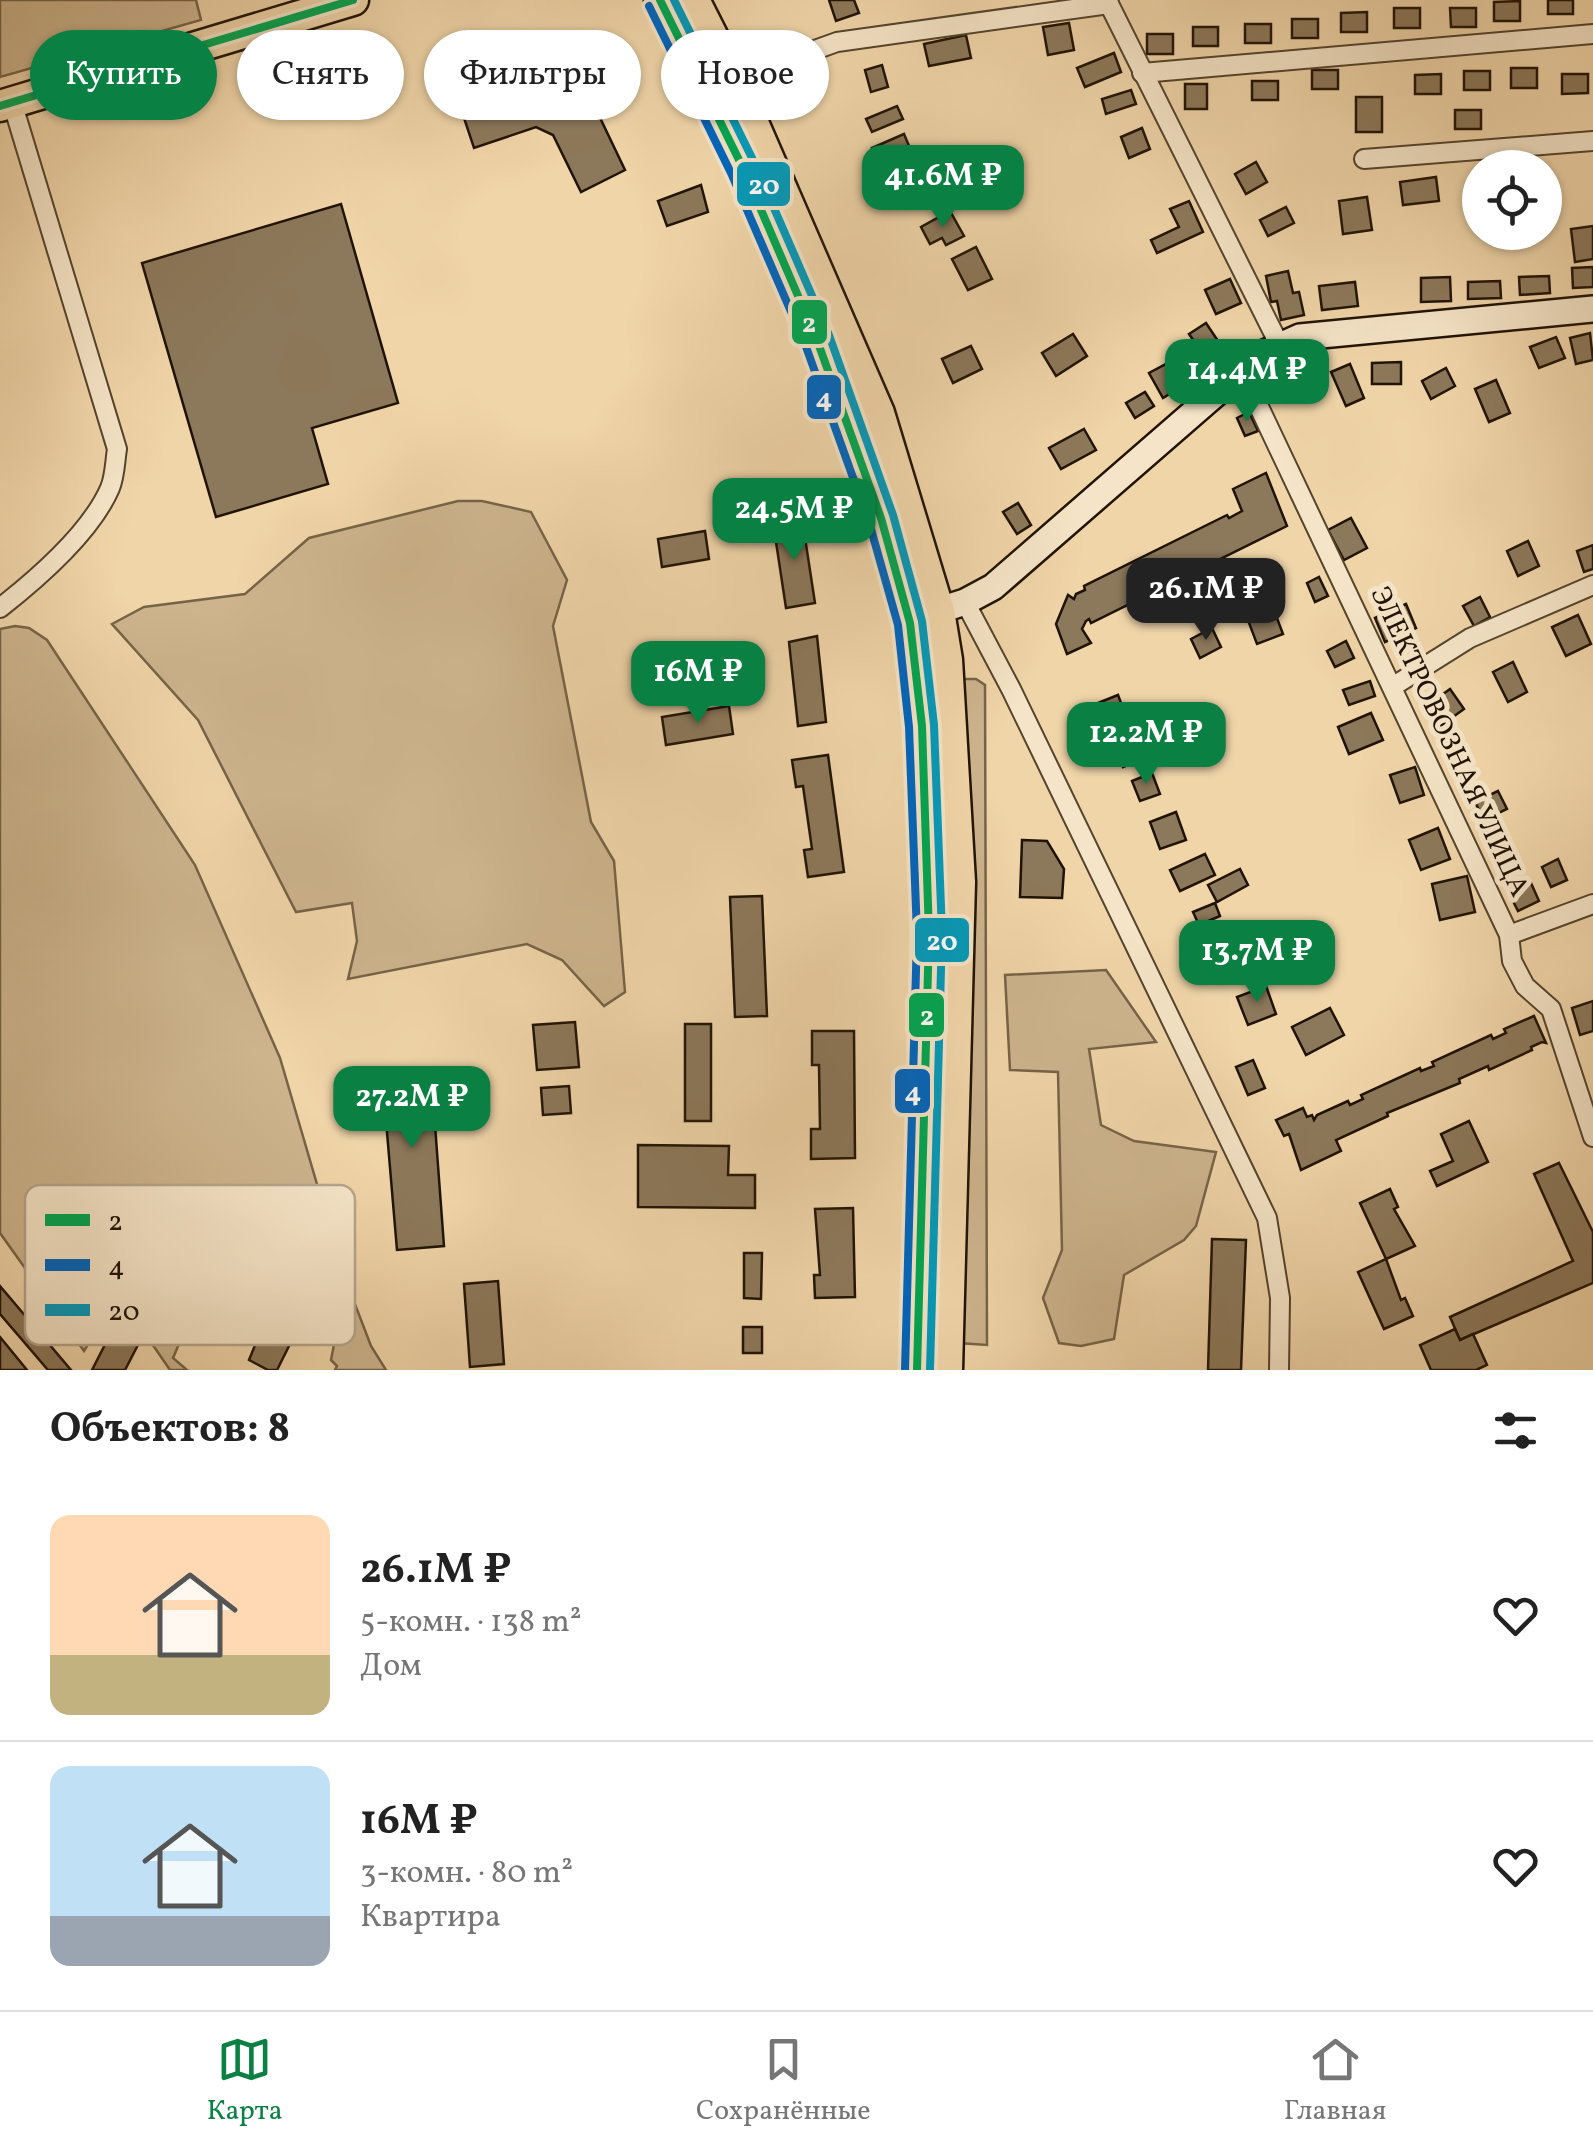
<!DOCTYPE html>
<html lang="ru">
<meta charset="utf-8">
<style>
body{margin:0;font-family:Vollkorn,serif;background:#f6f6f6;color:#222;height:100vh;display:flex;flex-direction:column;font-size:38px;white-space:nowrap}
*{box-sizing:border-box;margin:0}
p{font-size:32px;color:#767676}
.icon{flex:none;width:55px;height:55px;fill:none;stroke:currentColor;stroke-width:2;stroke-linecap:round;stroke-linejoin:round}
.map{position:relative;height:1370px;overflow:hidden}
.sheet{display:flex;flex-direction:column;background:#fff;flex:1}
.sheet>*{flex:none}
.banner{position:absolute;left:30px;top:30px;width:1000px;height:90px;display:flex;gap:20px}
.buttons{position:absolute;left:1462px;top:150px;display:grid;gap:20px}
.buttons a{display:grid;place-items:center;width:100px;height:100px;border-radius:50%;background:#fff;box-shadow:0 2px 8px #0004;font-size:50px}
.price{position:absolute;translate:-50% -85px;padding:0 22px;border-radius:20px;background:#0b8043;color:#fff;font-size:32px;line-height:65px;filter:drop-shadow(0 2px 5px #0008)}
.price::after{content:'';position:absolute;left:50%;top:60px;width:30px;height:22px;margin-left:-15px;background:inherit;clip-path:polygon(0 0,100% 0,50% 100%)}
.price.on{background:#222;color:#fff}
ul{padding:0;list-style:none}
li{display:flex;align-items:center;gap:30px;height:250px;padding:0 50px}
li+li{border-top:2px solid #e0e0e0}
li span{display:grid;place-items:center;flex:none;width:280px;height:200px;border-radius:20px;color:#555}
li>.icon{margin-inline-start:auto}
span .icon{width:120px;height:120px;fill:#fffc;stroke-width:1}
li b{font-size:42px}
h2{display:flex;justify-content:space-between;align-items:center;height:120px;padding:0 50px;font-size:42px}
.tag{padding:0 35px;border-radius:45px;background:#fff;box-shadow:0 2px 8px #0004;font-size:35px;line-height:90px}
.tag.on{background:#0b8043;color:#fff}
.tabs{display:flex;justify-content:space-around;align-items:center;height:140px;border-top:2px solid #e0e0e0;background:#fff;font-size:28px;color:#767676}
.tabs a{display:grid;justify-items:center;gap:5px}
.tabs .on{color:#0b8043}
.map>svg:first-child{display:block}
.green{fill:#cdb48d;stroke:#766448;stroke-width:2.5}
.building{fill:#8c785a;stroke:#201304;stroke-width:2.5}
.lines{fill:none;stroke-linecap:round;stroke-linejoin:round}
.street-casing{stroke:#54442d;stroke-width:22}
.secondary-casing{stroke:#201304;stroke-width:30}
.primary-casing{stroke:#201304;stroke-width:35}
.street{stroke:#f5e4c7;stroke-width:18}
.secondary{stroke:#f5e4c7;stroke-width:25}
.primary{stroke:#f0d5a9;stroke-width:30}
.bus-1-casing{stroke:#f5e4c7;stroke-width:15}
.bus-2-casing{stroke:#f5e4c7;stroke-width:15}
.bus-3-casing{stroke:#f5e4c7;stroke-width:15}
.bus-1{stroke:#00a651;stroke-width:8}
.bus-2{stroke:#0065bd;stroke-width:8}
.bus-3{stroke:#039aba;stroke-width:8}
.labels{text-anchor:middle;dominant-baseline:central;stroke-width:10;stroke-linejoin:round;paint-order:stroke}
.street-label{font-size:28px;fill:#201304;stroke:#f5e4c7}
.key{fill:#f5e4c7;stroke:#b5a58c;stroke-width:2.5}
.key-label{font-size:28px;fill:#201304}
.line-badge{stroke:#f5e4c7;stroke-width:4}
.badge-label{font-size:28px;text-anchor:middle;font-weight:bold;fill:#fff}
</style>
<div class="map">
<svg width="1593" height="1370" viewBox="0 0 1593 1370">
<rect width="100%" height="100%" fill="#f0d5a9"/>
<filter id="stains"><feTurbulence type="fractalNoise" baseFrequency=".002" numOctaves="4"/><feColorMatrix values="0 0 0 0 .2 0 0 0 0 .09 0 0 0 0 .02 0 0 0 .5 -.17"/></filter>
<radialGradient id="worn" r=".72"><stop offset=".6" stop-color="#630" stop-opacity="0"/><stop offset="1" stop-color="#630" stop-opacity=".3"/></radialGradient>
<g class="green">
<path d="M 0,0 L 196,0 L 201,20 L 0,77 Z"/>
<path d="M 458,501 L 482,501 L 531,512 L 567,580 L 553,626 L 591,822 L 614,861 L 625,992 L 604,1006 L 562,960 L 527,944 L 348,979 L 357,941 L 352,903 L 296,912 L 198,720 L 112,624 L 144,607 L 245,594 L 309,538 Z"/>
<path d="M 15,626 L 29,628 L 47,640 L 195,865 L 280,1058 L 343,1273 L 371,1346 L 386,1370 L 335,1370 L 337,1366 L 331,1360 L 336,1334 L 330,1286 C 291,1270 237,1238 197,1267 C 185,1275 176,1300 169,1313 L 188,1323 L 173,1358 L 187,1370 L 170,1370 L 146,1335 L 105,1316 L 84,1351 L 0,1233 L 0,629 Z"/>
<path d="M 963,679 L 976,679 L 985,685 L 987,1345 L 958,1343 Z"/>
<path d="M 1106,970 L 1156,1042 L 1089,1049 L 1101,1125 L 1134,1141 L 1216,1152 L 1196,1226 L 1184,1240 L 1124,1275 L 1114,1339 L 1081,1346 L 1059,1343 L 1043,1298 L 1062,1250 L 1058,1072 L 1010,1070 L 1005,975 Z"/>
</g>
<g class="building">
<path d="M 829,0 L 854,0 L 859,13 L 836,21 Z"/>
<rect x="1548" y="0" width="25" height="14"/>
<path d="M 1520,1 L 1520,21 L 1494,21 L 1494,2 Z"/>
<rect x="1394" y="8" width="26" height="20"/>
<path d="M 1450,8 L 1476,8 L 1476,27 L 1451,27 Z"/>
<path d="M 1367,12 L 1367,32 L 1341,32 L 1341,13 Z"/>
<rect x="1292" y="19" width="26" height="19"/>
<path d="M 1069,23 L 1074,50 L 1048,55 L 1043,27 Z"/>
<rect x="1245" y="24" width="26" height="19"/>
<rect x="1193" y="27" width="25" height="19"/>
<rect x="1147" y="34" width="26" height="20"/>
<path d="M 966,35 L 971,58 L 929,66 L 924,44 Z"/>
<path d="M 1114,53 L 1121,72 L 1085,87 L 1077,68 Z"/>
<path d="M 882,65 L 888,87 L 871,92 L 865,70 Z"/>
<rect x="1511" y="68" width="26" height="20"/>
<rect x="1312" y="70" width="26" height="19"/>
<rect x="1464" y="71" width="26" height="19"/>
<path d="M 1441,74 L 1441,94 L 1415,94 L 1415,75 Z"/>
<path d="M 1562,74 L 1588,74 L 1588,93 L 1562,94 Z"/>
<path d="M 532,79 L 592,101 L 625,170 L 581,192 L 553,135 L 536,127 L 474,148 L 459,103 Z"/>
<rect x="1252" y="81" width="26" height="19"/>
<rect x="1185" y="84" width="22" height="25"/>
<path d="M 1131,90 L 1136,104 L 1106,114 L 1102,99 Z"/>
<rect x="1356" y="97" width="26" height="35"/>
<path d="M 897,106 L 903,119 L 872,132 L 866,119 Z"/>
<rect x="1455" y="110" width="26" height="19"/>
<path d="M 1142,128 L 1150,149 L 1129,158 L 1121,137 Z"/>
<path d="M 904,134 L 912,153 L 880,166 L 872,148 Z"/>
<path d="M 1256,162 L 1267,182 L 1246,194 L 1235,174 Z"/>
<path d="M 908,166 L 921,194 L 906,201 L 893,174 Z"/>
<path d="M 1436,177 L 1439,201 L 1403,205 L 1400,182 Z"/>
<path d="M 701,185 L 708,212 L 667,226 L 658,201 Z"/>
<path d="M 1367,197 L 1372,230 L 1343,234 L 1339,201 Z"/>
<path d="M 1189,201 L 1203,232 L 1157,253 L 1151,240 L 1179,227 L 1170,209 Z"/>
<path d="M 341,204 L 398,403 L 312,428 L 328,484 L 216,517 L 142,263 Z"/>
<path d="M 1286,207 L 1294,223 L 1268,236 L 1260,220 Z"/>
<path d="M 950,211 L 964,236 L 946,245 L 942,238 L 930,244 L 921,227 Z"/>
<path d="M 1593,226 L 1593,259 L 1575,262 L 1571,229 Z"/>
<path d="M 976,247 L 992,279 L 968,290 L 952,259 Z"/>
<path d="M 1593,267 L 1593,287 L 1573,288 L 1572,268 Z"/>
<path d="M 1288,271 L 1293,293 L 1299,292 L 1304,315 L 1281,320 L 1277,301 L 1271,302 L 1266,276 Z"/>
<path d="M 1549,276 L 1550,293 L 1520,295 L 1519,277 Z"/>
<path d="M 1450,277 L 1451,301 L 1421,302 L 1421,278 Z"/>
<path d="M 1230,279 L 1241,303 L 1216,314 L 1205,290 Z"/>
<path d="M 1500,281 L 1501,298 L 1468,299 L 1468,282 Z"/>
<path d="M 1355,282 L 1358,306 L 1322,310 L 1319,286 Z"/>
<path d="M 1206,323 L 1224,350 L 1208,361 L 1189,334 Z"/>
<path d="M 1590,333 L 1593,360 L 1576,364 L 1570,338 Z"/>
<path d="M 1073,334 L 1087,356 L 1056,376 L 1042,353 Z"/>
<path d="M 1556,337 L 1565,358 L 1539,368 L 1530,347 Z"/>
<path d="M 971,346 L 982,369 L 953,383 L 942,359 Z"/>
<path d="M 1401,362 L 1401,384 L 1372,384 L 1372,363 Z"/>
<path d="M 1166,364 L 1179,388 L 1163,398 L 1149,373 Z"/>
<path d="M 1350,364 L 1364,398 L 1346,406 L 1331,372 Z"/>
<path d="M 1446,368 L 1455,386 L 1431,399 L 1422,381 Z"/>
<path d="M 1496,380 L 1510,413 L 1489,422 L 1475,389 Z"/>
<path d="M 1145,392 L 1154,406 L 1135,418 L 1126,403 Z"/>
<path d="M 1249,412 L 1258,431 L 1245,436 L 1237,418 Z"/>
<path d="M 1084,429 L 1096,450 L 1061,469 L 1049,448 Z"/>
<path d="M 1266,473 L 1287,526 L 1091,623 L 1089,619 L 1086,621 L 1082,629 L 1091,643 L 1067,654 L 1056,624 L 1068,595 L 1074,599 L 1076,594 L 1085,590 L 1084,586 L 1227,515 L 1229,518 L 1242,511 L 1233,489 Z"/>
<path d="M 1018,503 L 1031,525 L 1017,534 L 1003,512 Z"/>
<path d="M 802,518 L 815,603 L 786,608 L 773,522 Z"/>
<path d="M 1351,518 L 1367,548 L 1344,560 L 1328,530 Z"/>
<path d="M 705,531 L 709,559 L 662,567 L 658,539 Z"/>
<path d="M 1528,541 L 1539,566 L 1518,576 L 1507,551 Z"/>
<path d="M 1593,545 L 1593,569 L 1584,572 L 1577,551 Z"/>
<path d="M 1319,577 L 1328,596 L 1315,602 L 1307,583 Z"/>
<path d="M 1269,597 L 1283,634 L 1257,644 L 1243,607 Z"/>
<path d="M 1480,597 L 1490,617 L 1474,626 L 1463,606 Z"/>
<path d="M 1406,604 L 1416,628 L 1385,642 L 1375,618 Z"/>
<path d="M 1578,615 L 1591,644 L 1566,656 L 1552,627 Z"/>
<path d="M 1212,628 L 1221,647 L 1200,658 L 1191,639 Z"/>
<path d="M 817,636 L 826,722 L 798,726 L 789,642 Z"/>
<path d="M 1346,641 L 1354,658 L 1335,667 L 1327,651 Z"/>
<path d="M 1513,662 L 1527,692 L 1508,702 L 1493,672 Z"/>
<path d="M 1370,681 L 1375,696 L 1349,705 L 1343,690 Z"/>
<path d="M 1450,689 L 1464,709 L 1439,727 L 1424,708 Z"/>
<path d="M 1118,695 L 1123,708 L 1103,715 L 1098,703 Z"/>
<path d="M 729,706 L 733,734 L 666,745 L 662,717 Z"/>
<path d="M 1371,713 L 1383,740 L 1349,754 L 1338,727 Z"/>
<path d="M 1139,738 L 1147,757 L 1123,767 L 1115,748 Z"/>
<path d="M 828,755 L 844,872 L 808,877 L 804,850 L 812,849 L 803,786 L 796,787 L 792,760 Z"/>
<path d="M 1415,767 L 1424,795 L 1400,803 L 1390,775 Z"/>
<path d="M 1152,773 L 1160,794 L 1140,801 L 1132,781 Z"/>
<path d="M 1498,791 L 1507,809 L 1484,820 L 1475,802 Z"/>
<path d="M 1176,812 L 1186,840 L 1160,849 L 1150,822 Z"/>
<path d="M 1438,828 L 1450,859 L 1421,870 L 1409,840 Z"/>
<path d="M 1022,840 L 1047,841 L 1064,869 L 1062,898 L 1020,897 Z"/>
<path d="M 1205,854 L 1215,875 L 1180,891 L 1170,870 Z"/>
<path d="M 1558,859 L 1567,880 L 1551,887 L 1542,867 Z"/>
<path d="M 1240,869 L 1248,885 L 1217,902 L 1208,885 Z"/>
<path d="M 1467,876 L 1475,912 L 1440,920 L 1432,884 Z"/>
<path d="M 1531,883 L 1539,901 L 1518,911 L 1509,893 Z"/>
<path d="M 762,896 L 767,1016 L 735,1017 L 730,897 Z"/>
<path d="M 1215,903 L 1220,916 L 1199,925 L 1193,912 Z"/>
<path d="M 1240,946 L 1247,962 L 1226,972 L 1218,957 Z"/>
<path d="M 1266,986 L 1276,1014 L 1248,1025 L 1237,997 Z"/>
<path d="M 1593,1001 L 1593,1031 L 1580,1035 L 1572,1008 Z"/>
<path d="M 1330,1008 L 1344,1035 L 1306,1055 L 1292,1027 Z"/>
<path d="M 1534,1016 L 1546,1043 L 1542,1042 L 1531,1047 L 1532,1050 L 1489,1070 L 1488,1066 L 1459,1079 L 1460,1083 L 1387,1113 L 1388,1116 L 1336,1140 L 1341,1151 L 1301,1170 L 1289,1134 L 1284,1136 L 1276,1120 L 1303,1108 L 1307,1117 L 1312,1115 L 1314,1120 L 1317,1115 L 1348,1101 L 1350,1105 L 1363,1099 L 1361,1095 L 1420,1068 L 1421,1071 L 1434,1066 L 1432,1062 L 1491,1035 L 1493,1039 L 1506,1033 L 1504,1029 Z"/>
<path d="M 575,1022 L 579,1067 L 537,1070 L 533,1025 Z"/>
<rect x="685" y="1024" width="26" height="97"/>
<path d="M 812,1031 L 854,1031 L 855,1158 L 811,1159 L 811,1129 L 820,1129 L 819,1065 L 812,1065 Z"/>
<path d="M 1253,1060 L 1265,1088 L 1248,1095 L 1236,1067 Z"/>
<path d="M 452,1069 L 454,1097 L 433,1098 L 444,1246 L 397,1250 L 385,1109 L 365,1110 L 363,1076 Z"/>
<path d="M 569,1086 L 571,1113 L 543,1115 L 541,1088 Z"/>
<path d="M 1469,1121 L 1488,1162 L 1437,1186 L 1430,1171 L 1453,1161 L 1441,1134 Z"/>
<path d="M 638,1145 L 729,1146 L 728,1175 L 755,1175 L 755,1208 L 638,1207 Z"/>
<path d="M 1559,1163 L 1593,1232 L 1593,1283 L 1460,1340 L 1450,1317 L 1573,1261 L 1534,1174 Z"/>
<path d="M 1390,1189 L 1398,1207 L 1394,1209 L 1415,1246 L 1386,1259 L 1401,1300 L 1405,1298 L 1413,1316 L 1384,1329 L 1358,1272 L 1386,1259 L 1360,1203 Z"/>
<path d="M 853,1208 L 855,1297 L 815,1298 L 814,1275 L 820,1275 L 815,1209 Z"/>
<path d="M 1212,1239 L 1246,1240 L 1241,1370 L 1208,1370 Z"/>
<path d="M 744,1253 L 762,1253 L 761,1299 L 744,1298 Z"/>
<path d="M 210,1272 L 251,1290 L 250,1293 L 289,1313 L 286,1317 L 296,1322 L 291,1332 L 295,1334 L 277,1370 L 268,1370 L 249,1360 L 260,1333 L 196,1301 Z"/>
<path d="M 498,1281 L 504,1364 L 470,1367 L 464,1284 Z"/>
<path d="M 0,1286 L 71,1370 L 48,1370 L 0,1314 Z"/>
<path d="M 114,1327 L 140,1341 L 125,1370 L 92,1370 Z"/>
<rect x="743" y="1327" width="19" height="26"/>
<path d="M 1455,1329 L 1460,1340 L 1473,1334 L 1487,1365 L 1476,1370 L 1431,1370 L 1420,1345 Z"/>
<path d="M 0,1337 L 27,1370 L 0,1370 Z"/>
</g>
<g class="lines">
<g class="street-casing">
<g id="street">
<path d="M 1107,0 L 1279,344"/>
<path d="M 1142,73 L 1593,34"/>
<path d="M 734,79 L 837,42 L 1109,4"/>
<path d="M 1364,159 L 1593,141"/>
<path d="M 1242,371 L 1509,935 L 1512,961 L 1525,986 L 1551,1009 L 1593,1137"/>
<path d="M 965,602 L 1011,689 L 1267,1218 L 1280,1298 L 1279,1370"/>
<path d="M 0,608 C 37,579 91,532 110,488 C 115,476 115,461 117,449 L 12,102"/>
<path d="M 1392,687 L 1470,638 L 1593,585"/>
<path d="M 1509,935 L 1593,904"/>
</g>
</g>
<g class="secondary-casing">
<path id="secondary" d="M 921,616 L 965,602 L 993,587 L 1260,355 L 1300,337 L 1593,309"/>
</g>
<g class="primary-casing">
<g id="primary">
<path d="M 660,0 C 736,147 807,299 860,457 C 878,511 899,567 910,623 C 920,677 922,733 925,788 C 936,982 922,1176 917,1370"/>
<path d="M 694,0 L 734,79 L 879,413 L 939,611 L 947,660 L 960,882 L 947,1370"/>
<path d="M 0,106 L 353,0"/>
</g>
</g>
<use href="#street" class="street"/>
<use href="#secondary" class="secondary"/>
<use href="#primary" class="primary"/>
<g class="bus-1-casing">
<g id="bus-1">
<path d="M 660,0 L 743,168 L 817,340 L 881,518 L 910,623 L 922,726 L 929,934 L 917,1370"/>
<path d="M 0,106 L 353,0"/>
</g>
</g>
<g class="bus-2-casing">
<path id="bus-2" d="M 649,6 L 731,173 L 805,344 L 869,522 L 898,625 L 909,727 L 917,934 L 905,1370"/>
</g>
<g class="bus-3-casing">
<path id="bus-3" d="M 674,0 L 754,162 L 829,335 L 893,515 L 922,621 L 934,725 L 942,933 L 930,1370"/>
</g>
<use href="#bus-1" class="bus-1"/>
<use href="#bus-2" class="bus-2"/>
<use href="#bus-3" class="bus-3"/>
</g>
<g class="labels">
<g class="street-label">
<text transform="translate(1449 742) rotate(65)">ЭЛЕКТРОВОЗНАЯ УЛИЦА</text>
</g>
</g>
<rect x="25" y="1185" width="330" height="160" rx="15" class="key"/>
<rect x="45" y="1214" width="45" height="12" fill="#00a651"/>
<rect x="45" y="1259" width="45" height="12" fill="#0065bd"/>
<rect x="45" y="1304" width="45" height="12" fill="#039aba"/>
<g class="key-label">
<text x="108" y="1230">2</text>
<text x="108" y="1275">4</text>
<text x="108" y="1320">20</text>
</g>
<g class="line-badge">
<rect x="735" y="160" width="57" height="48" rx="10" fill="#039aba"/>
<rect x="790" y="298" width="39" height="48" rx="10" fill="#00a651"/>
<rect x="805" y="373" width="38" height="48" rx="10" fill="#0065bd"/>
<rect x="913" y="916" width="58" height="48" rx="10" fill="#039aba"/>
<rect x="907" y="991" width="39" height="48" rx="10" fill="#00a651"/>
<rect x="893" y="1067" width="39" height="48" rx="10" fill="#0065bd"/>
</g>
<g class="badge-label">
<text x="764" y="194">20</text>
<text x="809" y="332">2</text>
<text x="824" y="407">4</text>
<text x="942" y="950">20</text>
<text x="927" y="1025">2</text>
<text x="913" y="1101">4</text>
</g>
<rect width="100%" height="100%" filter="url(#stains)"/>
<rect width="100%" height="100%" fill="url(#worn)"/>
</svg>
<div class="buttons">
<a><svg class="icon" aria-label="locate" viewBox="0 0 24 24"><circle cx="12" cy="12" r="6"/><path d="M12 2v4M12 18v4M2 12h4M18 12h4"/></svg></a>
</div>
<b class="price" style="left:943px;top:230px">41.6M ₽</b>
<b class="price" style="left:1247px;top:424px">14.4M ₽</b>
<b class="price" style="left:794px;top:563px">24.5M ₽</b>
<b class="price on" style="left:1206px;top:643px">26.1M ₽</b>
<b class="price" style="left:698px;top:726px">16M ₽</b>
<b class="price" style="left:1146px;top:787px">12.2M ₽</b>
<b class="price" style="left:1257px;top:1005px">13.7M ₽</b>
<b class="price" style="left:412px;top:1151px">27.2M ₽</b>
<div class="banner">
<a class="tag on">Купить</a>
<a class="tag">Снять</a>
<a class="tag">Фильтры</a>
<a class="tag">Новое</a>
</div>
</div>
<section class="sheet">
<h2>Объектов: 8<svg class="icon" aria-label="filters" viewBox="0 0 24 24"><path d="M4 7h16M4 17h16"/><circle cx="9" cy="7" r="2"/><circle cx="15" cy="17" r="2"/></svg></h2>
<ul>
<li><span style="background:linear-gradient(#ffd9b3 70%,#c2b280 0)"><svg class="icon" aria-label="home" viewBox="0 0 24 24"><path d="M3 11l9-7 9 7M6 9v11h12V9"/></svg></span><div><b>26.1M ₽</b><p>5-комн. · 138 m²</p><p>Дом</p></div><svg class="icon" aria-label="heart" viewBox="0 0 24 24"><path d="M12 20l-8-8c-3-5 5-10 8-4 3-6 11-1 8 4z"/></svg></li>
<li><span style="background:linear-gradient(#bfe0f5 75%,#9aa5b1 0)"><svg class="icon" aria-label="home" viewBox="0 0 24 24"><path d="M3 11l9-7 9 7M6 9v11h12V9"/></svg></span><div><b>16M ₽</b><p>3-комн. · 80 m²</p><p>Квартира</p></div><svg class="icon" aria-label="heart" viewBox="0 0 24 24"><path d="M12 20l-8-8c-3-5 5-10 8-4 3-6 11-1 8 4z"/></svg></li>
</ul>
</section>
<nav class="tabs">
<a class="on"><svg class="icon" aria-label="map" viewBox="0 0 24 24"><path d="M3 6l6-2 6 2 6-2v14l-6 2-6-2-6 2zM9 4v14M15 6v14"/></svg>Карта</a>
<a><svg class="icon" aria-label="saved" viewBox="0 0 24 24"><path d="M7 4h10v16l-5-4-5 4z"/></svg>Сохранённые</a>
<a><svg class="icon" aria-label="home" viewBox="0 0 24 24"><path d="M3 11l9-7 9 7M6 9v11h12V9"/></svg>Главная</a>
</nav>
